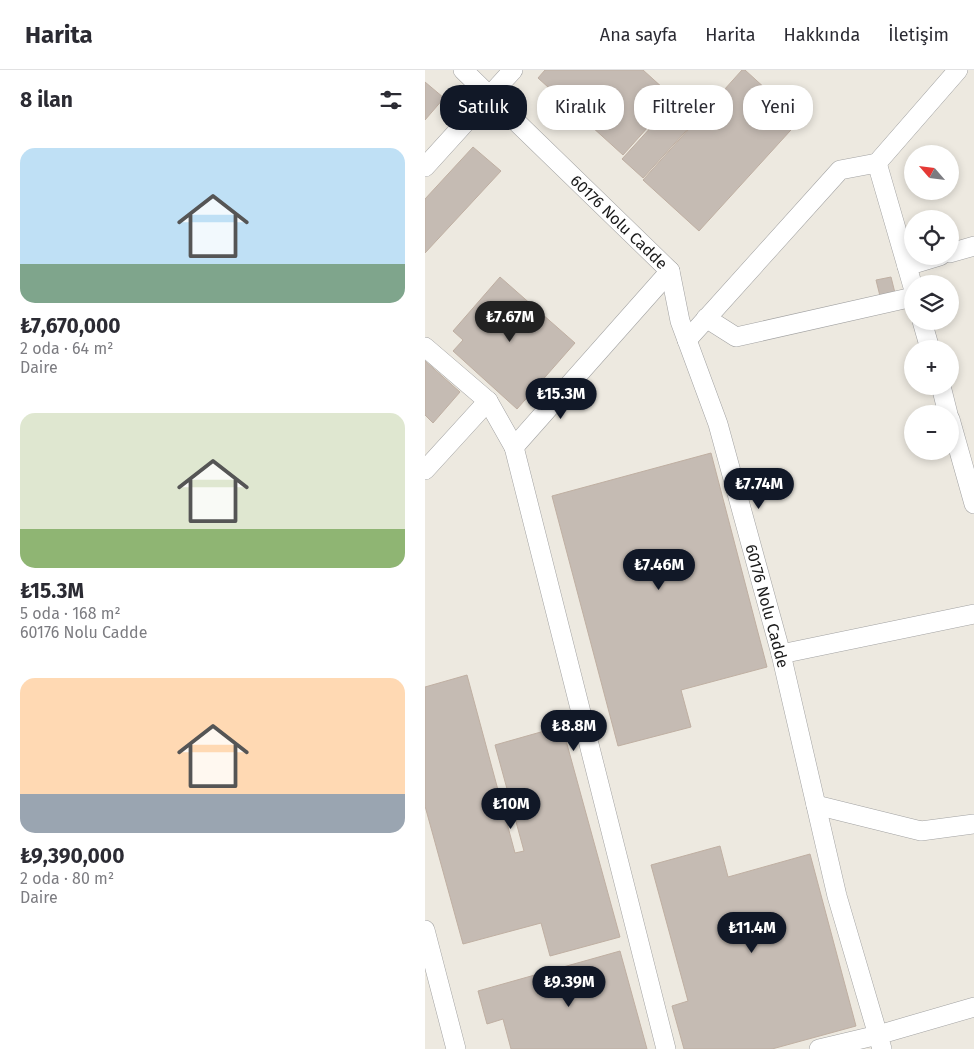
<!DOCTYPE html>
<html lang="tr">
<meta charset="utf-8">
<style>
body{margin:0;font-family:"Fira Sans",sans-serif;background:#f2f2f3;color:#2b2b33;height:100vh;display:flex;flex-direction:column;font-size:19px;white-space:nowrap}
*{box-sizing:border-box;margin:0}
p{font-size:16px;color:#7c7c81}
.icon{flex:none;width:28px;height:28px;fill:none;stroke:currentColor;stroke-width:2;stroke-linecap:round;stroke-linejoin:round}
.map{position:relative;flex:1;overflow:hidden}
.sheet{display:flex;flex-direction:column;background:#fff;width:425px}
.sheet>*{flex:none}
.hud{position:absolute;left:15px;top:15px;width:459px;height:45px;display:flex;gap:10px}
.needle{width:32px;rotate:298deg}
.fabs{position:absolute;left:479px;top:75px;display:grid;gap:10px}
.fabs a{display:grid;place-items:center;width:55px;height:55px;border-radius:50%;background:#fff;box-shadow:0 2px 8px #0003;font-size:25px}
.price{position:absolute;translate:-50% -42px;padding:0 11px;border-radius:18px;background:#111827;color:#fff;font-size:16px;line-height:32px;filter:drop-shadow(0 1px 2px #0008)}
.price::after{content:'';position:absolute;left:50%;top:30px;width:15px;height:11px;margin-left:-8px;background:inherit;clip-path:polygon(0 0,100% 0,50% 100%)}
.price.on{background:#222;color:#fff}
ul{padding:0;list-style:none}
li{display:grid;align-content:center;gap:10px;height:265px;padding:0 20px}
li span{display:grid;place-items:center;height:155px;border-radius:15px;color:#555}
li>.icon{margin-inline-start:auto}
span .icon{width:90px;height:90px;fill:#fffc;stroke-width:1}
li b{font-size:21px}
h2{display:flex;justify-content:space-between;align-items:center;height:60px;padding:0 20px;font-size:21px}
.pill{padding:0 18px;border-radius:20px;background:#fff;box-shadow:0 2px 8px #0003;font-size:18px;line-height:45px}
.pill.on{background:#111827;color:#fff}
header{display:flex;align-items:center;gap:30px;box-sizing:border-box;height:70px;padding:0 25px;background:#fff;border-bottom:1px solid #e1e1e2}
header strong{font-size:24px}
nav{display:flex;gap:28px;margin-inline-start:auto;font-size:18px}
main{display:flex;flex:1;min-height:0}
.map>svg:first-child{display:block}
.building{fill:#c5bbb3;stroke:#bfafa2}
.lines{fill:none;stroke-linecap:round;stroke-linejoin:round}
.minor-casing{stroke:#a2a2a2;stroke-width:20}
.minor{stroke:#fff;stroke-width:19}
.labels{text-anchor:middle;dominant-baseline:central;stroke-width:4.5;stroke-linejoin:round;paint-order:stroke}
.street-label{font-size:16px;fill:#1b1b1b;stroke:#fff}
</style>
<header>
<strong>Harita</strong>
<nav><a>Ana sayfa</a><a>Harita</a><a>Hakkında</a><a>İletişim</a></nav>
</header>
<main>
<section class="sheet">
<h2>8 ilan<svg class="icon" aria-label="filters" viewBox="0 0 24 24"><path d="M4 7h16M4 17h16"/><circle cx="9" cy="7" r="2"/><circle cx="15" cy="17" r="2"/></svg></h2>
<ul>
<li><span style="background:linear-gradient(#bfe0f5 75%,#7fa58c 0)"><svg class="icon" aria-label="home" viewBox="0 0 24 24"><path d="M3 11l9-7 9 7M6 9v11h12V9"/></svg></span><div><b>₺7,670,000</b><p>2 oda · 64 m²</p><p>Daire</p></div></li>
<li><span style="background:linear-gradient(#dfe7d0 75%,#8fb573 0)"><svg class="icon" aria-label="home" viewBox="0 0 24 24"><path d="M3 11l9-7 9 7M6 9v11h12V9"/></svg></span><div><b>₺15.3M</b><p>5 oda · 168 m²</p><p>60176 Nolu Cadde</p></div></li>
<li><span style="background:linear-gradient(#ffd9b3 75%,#9aa5b1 0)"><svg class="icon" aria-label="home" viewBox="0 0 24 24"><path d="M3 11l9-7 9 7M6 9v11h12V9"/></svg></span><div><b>₺9,390,000</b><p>2 oda · 80 m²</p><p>Daire</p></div></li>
</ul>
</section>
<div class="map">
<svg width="549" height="979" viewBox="0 0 549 979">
<rect width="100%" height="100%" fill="#ede9e0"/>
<g class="building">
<path d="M 120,0 L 218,0 L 249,28 L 198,85 L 113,8 Z"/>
<path d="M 317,0 L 320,0 L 375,50 L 274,161 L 218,110 Z"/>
<path d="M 0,12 L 19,28 L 0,50 Z"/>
<path d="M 249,32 L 270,51 L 218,108 L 197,89 Z"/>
<path d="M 48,77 L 76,101 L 0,183 L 0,129 Z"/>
<path d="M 75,207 L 150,273 L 92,339 L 28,281 L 38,270 L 28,261 Z"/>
<path d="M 466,207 L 470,223 L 455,226 L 451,210 Z"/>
<path d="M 0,291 L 35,322 L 8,353 L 0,345 Z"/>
<path d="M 286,383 L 342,597 L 256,620 L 266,657 L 193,676 L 127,426 Z"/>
<path d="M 42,605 L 90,783 L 99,781 L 70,675 L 137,656 L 195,867 L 125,886 L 116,853 L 38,874 L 0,736 L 0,617 Z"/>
<path d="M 295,776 L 303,807 L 385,784 L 431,956 L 347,979 L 259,979 L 247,936 L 263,931 L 226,795 Z"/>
<path d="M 195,881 L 222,979 L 86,979 L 78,949 L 62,954 L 53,921 Z"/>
</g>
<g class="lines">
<g class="minor-casing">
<g id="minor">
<path d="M 38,0 L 245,201 L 255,251 L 293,354 L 356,584 L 412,826 L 457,979"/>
<path d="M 452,93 L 533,0"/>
<path d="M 0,97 L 88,0"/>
<path d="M 525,183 L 549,176"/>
<path d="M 482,196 L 515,186"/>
<path d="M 281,248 L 311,267 L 488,227"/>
<path d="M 497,251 L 505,279"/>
<path d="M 262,270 L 415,100 L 452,93 L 488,217"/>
<path d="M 0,277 L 63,331"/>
<path d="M 516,316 L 523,344"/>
<path d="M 525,349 L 549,434"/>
<path d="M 89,377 L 241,979"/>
<path d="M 0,400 L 63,331 L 89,377 L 245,201"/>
<path d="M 356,584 L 549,544"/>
<path d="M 391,735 L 496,761 L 549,754"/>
<path d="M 0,860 L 31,979"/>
<path d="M 394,979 L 453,965 L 549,937"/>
</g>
</g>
<use href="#minor" class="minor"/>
</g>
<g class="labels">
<g class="street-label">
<text transform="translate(194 152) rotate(44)">60176 Nolu Cadde</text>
<text transform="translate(342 536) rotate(75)">60176 Nolu Cadde</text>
</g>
</g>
</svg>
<div class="fabs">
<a><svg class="needle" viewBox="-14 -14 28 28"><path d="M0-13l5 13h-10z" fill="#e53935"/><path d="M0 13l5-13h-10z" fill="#7c7c81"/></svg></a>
<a><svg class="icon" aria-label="locate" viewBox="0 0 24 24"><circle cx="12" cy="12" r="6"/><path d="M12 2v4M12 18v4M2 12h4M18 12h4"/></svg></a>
<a><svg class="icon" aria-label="layers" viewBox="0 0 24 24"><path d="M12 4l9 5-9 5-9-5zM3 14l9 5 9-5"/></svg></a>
<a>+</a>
<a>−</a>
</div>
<b class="price on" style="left:85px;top:273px">₺7.67M</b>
<b class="price" style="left:136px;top:350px">₺15.3M</b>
<b class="price" style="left:334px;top:440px">₺7.74M</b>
<b class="price" style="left:234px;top:521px">₺7.46M</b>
<b class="price" style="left:149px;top:682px">₺8.8M</b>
<b class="price" style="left:86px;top:760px">₺10M</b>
<b class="price" style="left:327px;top:884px">₺11.4M</b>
<b class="price" style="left:144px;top:938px">₺9.39M</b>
<div class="hud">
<a class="pill on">Satılık</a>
<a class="pill">Kiralık</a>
<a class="pill">Filtreler</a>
<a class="pill">Yeni</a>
</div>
</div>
</main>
